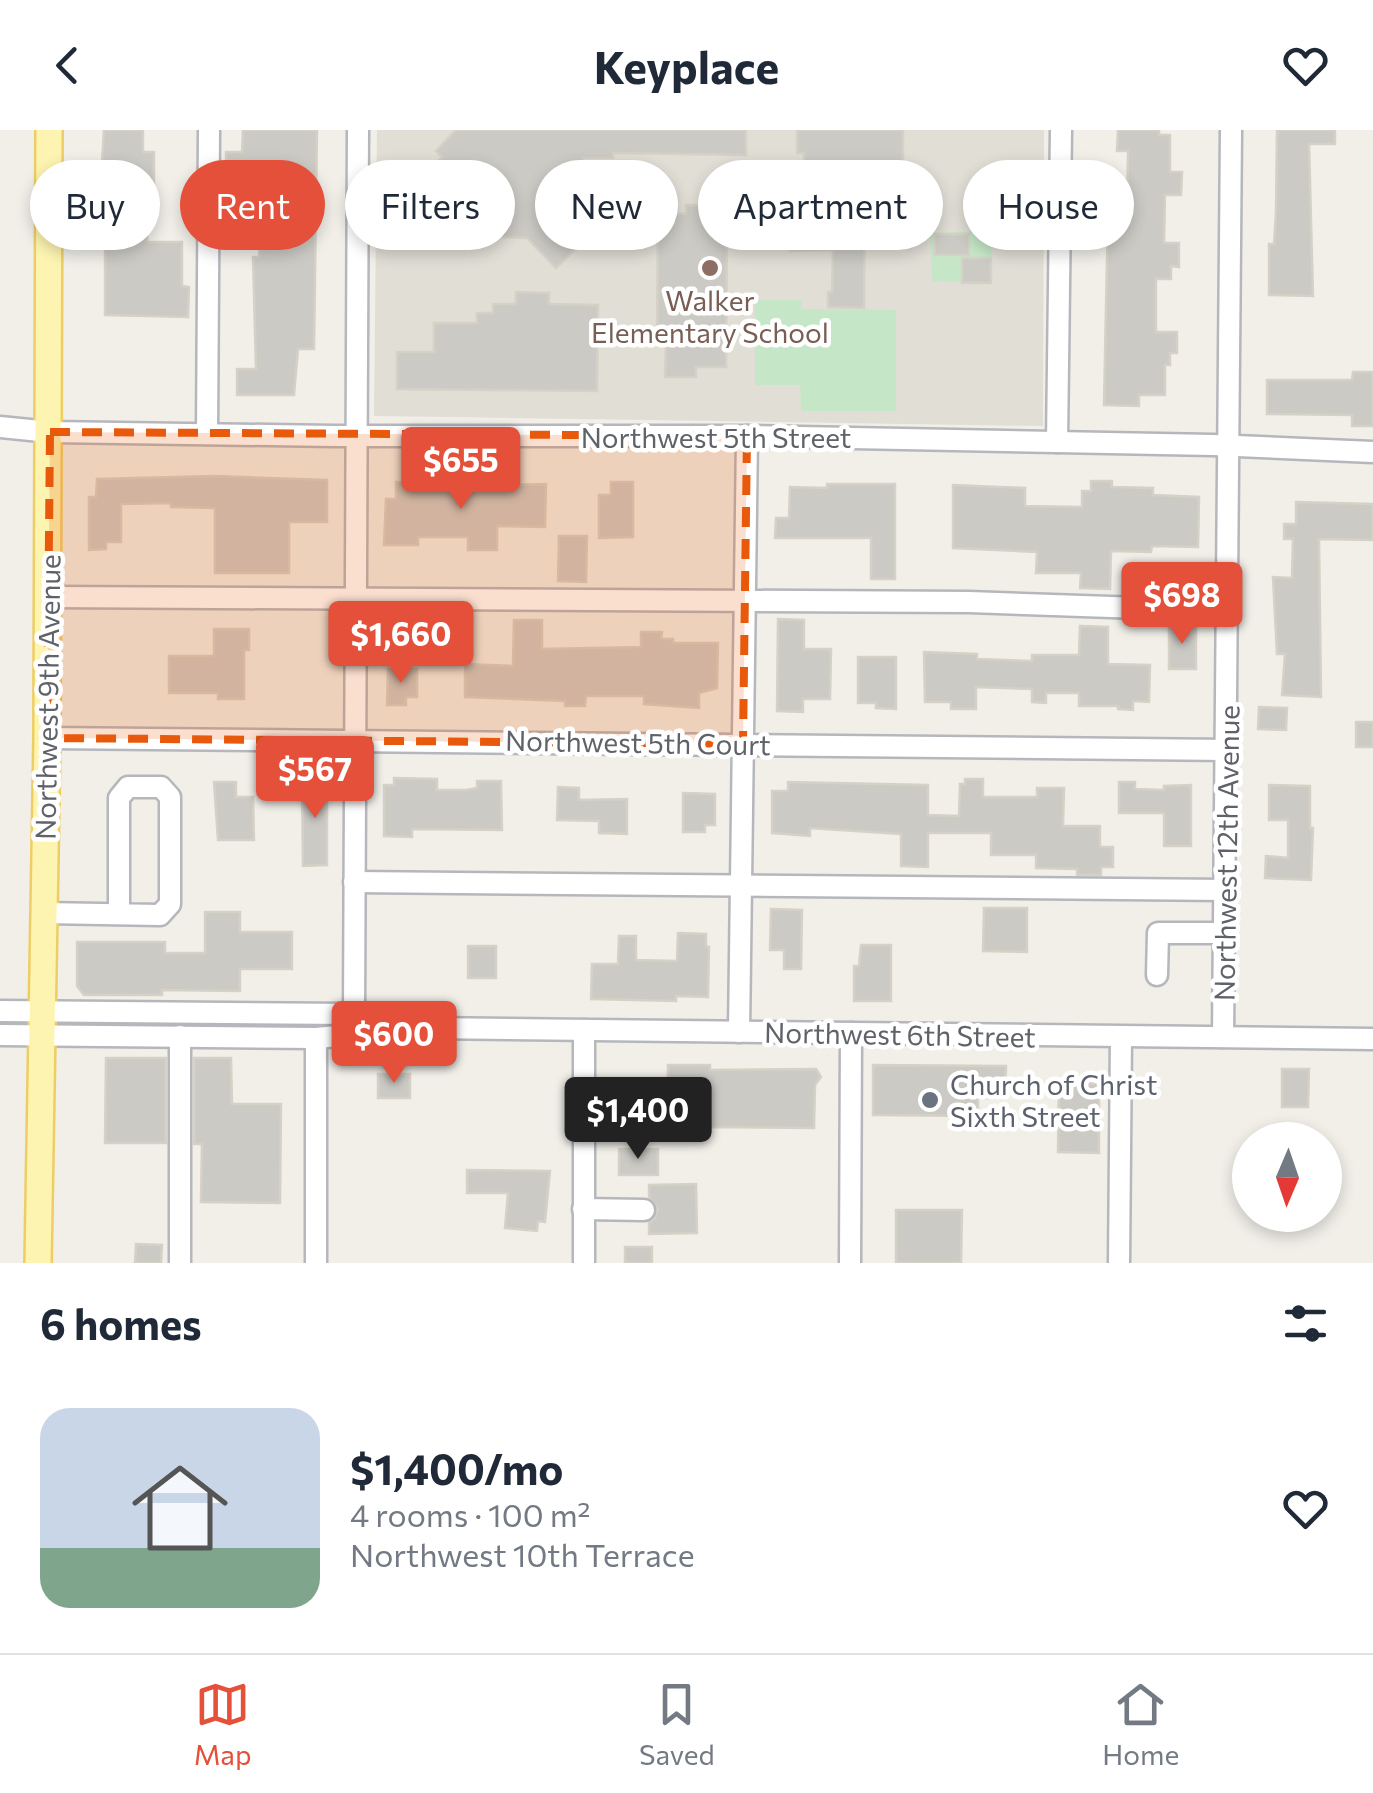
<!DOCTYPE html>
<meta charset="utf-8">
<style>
body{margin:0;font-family:Commissioner,sans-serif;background:#f2f2f3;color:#1f2937;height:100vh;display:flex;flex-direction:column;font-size:38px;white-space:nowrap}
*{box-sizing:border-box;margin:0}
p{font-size:32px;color:#747a83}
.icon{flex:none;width:55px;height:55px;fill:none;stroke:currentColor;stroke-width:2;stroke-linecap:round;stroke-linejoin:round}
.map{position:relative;height:1133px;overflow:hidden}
.drawer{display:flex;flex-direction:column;background:#fff;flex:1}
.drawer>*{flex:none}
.top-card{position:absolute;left:30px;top:30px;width:1315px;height:90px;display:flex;gap:20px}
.needle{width:65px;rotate:182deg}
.tools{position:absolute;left:1232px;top:992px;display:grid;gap:20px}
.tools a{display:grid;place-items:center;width:110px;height:110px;border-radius:50%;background:#fff;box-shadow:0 5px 15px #0003;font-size:50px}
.price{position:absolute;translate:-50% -85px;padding:0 22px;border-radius:10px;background:#e5503a;color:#fff;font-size:32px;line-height:65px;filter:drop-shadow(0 2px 5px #0008)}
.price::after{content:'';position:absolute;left:50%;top:60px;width:30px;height:22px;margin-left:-15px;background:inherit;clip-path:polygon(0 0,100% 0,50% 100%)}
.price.active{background:#222;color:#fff}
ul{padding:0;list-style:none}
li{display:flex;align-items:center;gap:30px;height:250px;padding:0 40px}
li+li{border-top:2px solid #e0e1e3}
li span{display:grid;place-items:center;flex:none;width:280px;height:200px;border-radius:30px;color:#555}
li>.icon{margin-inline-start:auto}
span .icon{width:120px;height:120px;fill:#fffc;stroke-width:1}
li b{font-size:42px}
h2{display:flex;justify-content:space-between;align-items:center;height:120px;padding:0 40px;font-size:42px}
.tag{padding:0 35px;border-radius:45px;background:#fff;box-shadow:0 5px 15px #0003;font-size:35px;line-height:90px}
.tag.active{background:#e5503a;color:#fff}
header{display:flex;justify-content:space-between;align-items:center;height:130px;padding:0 40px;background:#fff;font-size:45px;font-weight:700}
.menu{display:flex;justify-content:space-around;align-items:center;height:140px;border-top:2px solid #e0e1e3;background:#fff;font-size:28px;color:#747a83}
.menu a{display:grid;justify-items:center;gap:5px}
.menu .active{color:#e5503a}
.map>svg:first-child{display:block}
.education{fill:#e1ded6}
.green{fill:#c6e7c7}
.building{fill:#cccac5;stroke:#d5d1c6;stroke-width:2.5}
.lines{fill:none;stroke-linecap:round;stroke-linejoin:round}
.minor-casing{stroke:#b5b7bc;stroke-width:25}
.major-casing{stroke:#eece64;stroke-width:30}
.minor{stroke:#fff;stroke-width:20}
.major{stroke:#fdf4b1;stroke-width:25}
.marked{fill:#e8590c;fill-opacity:0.2;stroke:#e8590c;stroke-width:8;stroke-dasharray:20 12;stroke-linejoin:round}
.education-dot{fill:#8d6e63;stroke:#fff;stroke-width:4}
.worship-dot{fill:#6b7280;stroke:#fff;stroke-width:4}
.labels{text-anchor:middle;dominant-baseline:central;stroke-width:9;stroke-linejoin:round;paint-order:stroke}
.education-label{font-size:28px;fill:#785e54;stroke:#fff}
.street-label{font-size:28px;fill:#5f6268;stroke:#fff}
.worship-label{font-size:28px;fill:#5b616d;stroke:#fff;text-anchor:start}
</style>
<header><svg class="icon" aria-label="back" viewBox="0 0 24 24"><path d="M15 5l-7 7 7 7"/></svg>Keyplace<svg class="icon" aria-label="heart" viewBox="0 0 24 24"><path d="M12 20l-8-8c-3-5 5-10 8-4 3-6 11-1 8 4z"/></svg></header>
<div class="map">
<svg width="1373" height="1133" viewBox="0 0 1373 1133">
<rect width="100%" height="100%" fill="#f1efe8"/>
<path class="education" d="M 377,0 L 1044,0 L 1043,296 L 374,286 Z"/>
<g class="green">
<path d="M 991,101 L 992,153 L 932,151 L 930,103 Z"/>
<path d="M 755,170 L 801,170 L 802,179 L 896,180 L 896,281 L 801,281 L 800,255 L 755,255 Z"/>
</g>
<g class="building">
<path d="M 104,0 L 143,0 L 143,22 L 154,22 L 154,60 L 148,59 L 147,112 L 182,112 L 182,156 L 189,157 L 188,187 L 105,185 L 105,99 L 102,99 L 101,50 Z"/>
<path d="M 243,0 L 317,0 L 314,219 L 298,219 L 294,265 L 237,265 L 237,239 L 256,239 L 253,127 L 259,127 L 260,59 L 257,59 L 257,45 L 226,45 L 226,22 L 242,22 Z"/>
<path d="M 456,0 L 746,0 L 746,25 L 613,23 L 613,28 L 583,28 L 583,42 L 573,48 L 574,63 L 603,92 L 556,138 L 527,108 L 500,107 L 473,74 L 475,58 L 463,58 L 437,32 L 442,27 L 436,21 Z"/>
<path d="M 797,0 L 903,0 L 903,33 L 804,33 L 804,23 L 797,23 Z"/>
<path d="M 1118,0 L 1159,0 L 1159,5 L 1170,5 L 1170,42 L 1182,42 L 1181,65 L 1165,65 L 1164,113 L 1179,113 L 1179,137 L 1171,136 L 1171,149 L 1156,149 L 1156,202 L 1177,202 L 1177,223 L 1170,223 L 1170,235 L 1165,235 L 1165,265 L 1139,265 L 1139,276 L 1104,275 L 1108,80 L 1127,80 L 1128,21 L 1117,21 Z"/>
<path d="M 1277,0 L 1335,0 L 1335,14 L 1309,14 L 1313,166 L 1269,165 L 1269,114 L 1274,114 L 1276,83 Z"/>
<path d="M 790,65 L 865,66 L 864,178 L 828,177 L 828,162 L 832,162 L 833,120 L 790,121 Z"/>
<path d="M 686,75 L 719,75 L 719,107 L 727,107 L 726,237 L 696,237 L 696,247 L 665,247 L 666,215 L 657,215 L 658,83 L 686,84 Z"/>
<rect x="935" y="104" width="34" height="21"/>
<rect x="962" y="128" width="29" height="25"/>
<path d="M 516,162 L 549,163 L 549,174 L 598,175 L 597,261 L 397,259 L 397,222 L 434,222 L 434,193 L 477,193 L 477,183 L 493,183 L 493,174 L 516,174 Z"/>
<path d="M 1353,242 L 1373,242 L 1373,296 L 1352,296 L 1352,285 L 1267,284 L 1267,250 L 1352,250 Z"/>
<path d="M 215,346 L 327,350 L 327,392 L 289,392 L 289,443 L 215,443 L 215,378 L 171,377 L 171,373 L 121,374 L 121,412 L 106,412 L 106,419 L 89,420 L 89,367 L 96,367 L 97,349 Z"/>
<path d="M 1091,351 L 1112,351 L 1112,357 L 1153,358 L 1153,365 L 1199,367 L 1198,417 L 1152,416 L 1151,422 L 1111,421 L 1110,459 L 1080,458 L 1081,443 L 1036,443 L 1037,422 L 953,418 L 953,355 L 1025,358 L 1025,376 L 1082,377 L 1082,361 L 1091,361 Z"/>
<path d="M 396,352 L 461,352 L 461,356 L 546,354 L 545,397 L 497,396 L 497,420 L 468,420 L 468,407 L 418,407 L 418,415 L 384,415 L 386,369 L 396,369 Z"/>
<path d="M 611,352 L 633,352 L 633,407 L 599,408 L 599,365 L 611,365 Z"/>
<path d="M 827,354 L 895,354 L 895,449 L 871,449 L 871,408 L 775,408 L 776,388 L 789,388 L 790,357 L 827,358 Z"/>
<path d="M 1296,372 L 1373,374 L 1373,410 L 1319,409 L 1321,567 L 1282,565 L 1285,524 L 1277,524 L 1273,447 L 1292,448 L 1293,409 L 1284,409 L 1284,394 L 1296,394 Z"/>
<path d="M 559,406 L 587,406 L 586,452 L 558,451 Z"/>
<path d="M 778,489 L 804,490 L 804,519 L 831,519 L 830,569 L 803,569 L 803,582 L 777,581 Z"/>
<path d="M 514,490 L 542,490 L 542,519 L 641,517 L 641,502 L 662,502 L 661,509 L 673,509 L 673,513 L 718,513 L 717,558 L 699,563 L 699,578 L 644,574 L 644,566 L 586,566 L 585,576 L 565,576 L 565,571 L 465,567 L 465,534 L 513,536 Z"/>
<rect x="1169" y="495" width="27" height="44"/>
<path d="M 1080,496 L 1108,497 L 1108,534 L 1150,535 L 1149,572 L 1133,571 L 1133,580 L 1118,579 L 1118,576 L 1079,576 L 1079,563 L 1046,563 L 1046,573 L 1032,572 L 1032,559 L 976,557 L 976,579 L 951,579 L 951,572 L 925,572 L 924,522 L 977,524 L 977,529 L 1032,531 L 1032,525 L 1079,525 Z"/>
<path d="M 214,499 L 249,499 L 249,520 L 244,520 L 244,569 L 218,569 L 218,563 L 169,563 L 169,526 L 214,526 Z"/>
<path d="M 858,527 L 896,527 L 896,579 L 876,578 L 876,573 L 858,573 Z"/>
<path d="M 388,539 L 417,539 L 417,567 L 406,567 L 406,575 L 387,575 Z"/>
<path d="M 1259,577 L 1287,578 L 1286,600 L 1258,599 Z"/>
<rect x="1356" y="592" width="17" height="25"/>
<path d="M 302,647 L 327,648 L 327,735 L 303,736 Z"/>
<path d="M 394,648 L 437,649 L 437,660 L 466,660 L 477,658 L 477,651 L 501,651 L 502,700 L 412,699 L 412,707 L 384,706 L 384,655 L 394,655 Z"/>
<path d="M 965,649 L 983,649 L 983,667 L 1037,667 L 1037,658 L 1064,658 L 1063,696 L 1100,696 L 1100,717 L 1113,717 L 1113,737 L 1101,737 L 1101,745 L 1077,745 L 1077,739 L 1036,738 L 1036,725 L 991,725 L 991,703 L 928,703 L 928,737 L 901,736 L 901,704 L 810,698 L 810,706 L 772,703 L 772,661 L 788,661 L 788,652 L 928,655 L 928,685 L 959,686 L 960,654 L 965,654 Z"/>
<path d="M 214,652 L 236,652 L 236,667 L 253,667 L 254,710 L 218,710 Z"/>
<path d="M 1119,652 L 1135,652 L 1135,659 L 1164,660 L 1164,656 L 1191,655 L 1191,716 L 1164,716 L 1164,683 L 1119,683 Z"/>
<path d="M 1269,655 L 1310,656 L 1310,698 L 1313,698 L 1311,750 L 1265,748 L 1266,726 L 1288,728 L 1288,690 L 1269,690 Z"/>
<path d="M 558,657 L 579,658 L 579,670 L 627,669 L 627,704 L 599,703 L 599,691 L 557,690 Z"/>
<path d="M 683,663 L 715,664 L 715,695 L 705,695 L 705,702 L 683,702 Z"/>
<path d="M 984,778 L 1027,778 L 1027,822 L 983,821 Z"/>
<path d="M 771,779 L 802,780 L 801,839 L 784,839 L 784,820 L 770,820 Z"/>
<path d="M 205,782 L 240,782 L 240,802 L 292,802 L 292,839 L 240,839 L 240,861 L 162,860 L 162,865 L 84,865 L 77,856 L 77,812 L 165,812 L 165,823 L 205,823 Z"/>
<path d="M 678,803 L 706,804 L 706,816 L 709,817 L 708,867 L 676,866 L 676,871 L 591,869 L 592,834 L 618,834 L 619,806 L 636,806 L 636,830 L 677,831 Z"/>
<path d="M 861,815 L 891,815 L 891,871 L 854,871 L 854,836 L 859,836 Z"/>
<rect x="468" y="816" width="28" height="32"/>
<path d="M 106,928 L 166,928 L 166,1013 L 105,1013 Z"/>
<path d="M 194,928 L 231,928 L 232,974 L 281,974 L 280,1073 L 201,1072 L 202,1014 L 194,1014 Z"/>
<path d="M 668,935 L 710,935 L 710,940 L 816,939 L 821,947 L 815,955 L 814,998 L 710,997 L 710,1002 L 667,1002 Z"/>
<path d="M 873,935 L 1006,936 L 1005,968 L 978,968 L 978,986 L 873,985 Z"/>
<path d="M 1282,939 L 1309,939 L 1308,977 L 1282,977 Z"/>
<rect x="378" y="944" width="32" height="24"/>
<path d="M 1059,952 L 1099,954 L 1099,1023 L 1058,1022 Z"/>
<rect x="619" y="1019" width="39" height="26"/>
<path d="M 467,1040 L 550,1041 L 545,1092 L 538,1091 L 537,1101 L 505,1098 L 508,1063 L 467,1063 Z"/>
<path d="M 696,1054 L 697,1103 L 649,1104 L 649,1093 L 655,1088 L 658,1079 L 649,1067 L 649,1055 Z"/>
<path d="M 896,1080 L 962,1080 L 961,1133 L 896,1133 Z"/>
<path d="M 136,1114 L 162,1115 L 161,1133 L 135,1133 Z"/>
<rect x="625" y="1117" width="27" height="16"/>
</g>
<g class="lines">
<g class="minor-casing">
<g id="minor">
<path d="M 0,297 L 50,302 L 334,306 L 747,306 L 1213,315 L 1373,322"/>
<path d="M 207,304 L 209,0"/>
<path d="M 1057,312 L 1061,0"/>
<path d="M 49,467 L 969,472 L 1228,481"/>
<path d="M 47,608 L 1228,620"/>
<path d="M 354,752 L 1225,760"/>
<path d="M 43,783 L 160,785 L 170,774 L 170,667 L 161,657 L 128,657 L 119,668 L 119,784"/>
<path d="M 1157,845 L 1158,803 L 1225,803"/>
<path d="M 0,881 L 354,884 L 401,893"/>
<path d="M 354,884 L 358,0"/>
<path d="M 739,902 L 747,306"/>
<path d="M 0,905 L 316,908 L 428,898 L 1373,909"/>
<path d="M 180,906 L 180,1133"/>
<path d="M 1223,907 L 1231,0"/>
<path d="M 583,1079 L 644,1080"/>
<path d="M 316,1133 L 316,908"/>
<path d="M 584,1133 L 584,900"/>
<path d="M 850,1133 L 851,903"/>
<path d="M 1119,1133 L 1121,907"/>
</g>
</g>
<g class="major-casing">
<path id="major" d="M 38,1133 L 47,608 L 49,0"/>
</g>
<use href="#minor" class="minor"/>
<use href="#major" class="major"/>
</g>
<path class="marked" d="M 50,302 L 747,306 L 743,614 L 47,608 Z"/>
<circle class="education-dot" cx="710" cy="138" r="10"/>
<circle class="worship-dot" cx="930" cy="970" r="10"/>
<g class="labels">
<g class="education-label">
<text x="710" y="170">Walker<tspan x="710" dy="32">Elementary School</tspan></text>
</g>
<g class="street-label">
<text x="716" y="307">Northwest 5th Street</text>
<text transform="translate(47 567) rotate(-89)">Northwest 9th Avenue</text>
<text transform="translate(638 612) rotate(1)">Northwest 5th Court</text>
<text transform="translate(1226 723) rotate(-89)">Northwest 12th Avenue</text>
<text transform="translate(900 904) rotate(1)">Northwest 6th Street</text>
</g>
<g class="worship-label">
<text x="950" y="954">Church of Christ<tspan x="950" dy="32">Sixth Street</tspan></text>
</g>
</g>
</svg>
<div class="tools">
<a><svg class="needle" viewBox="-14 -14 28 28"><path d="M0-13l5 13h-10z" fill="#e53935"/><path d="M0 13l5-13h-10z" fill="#747a83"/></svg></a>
</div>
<b class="price" style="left:461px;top:382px">$655</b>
<b class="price" style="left:1182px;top:517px">$698</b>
<b class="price" style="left:401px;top:556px">$1,660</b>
<b class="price" style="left:315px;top:691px">$567</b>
<b class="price" style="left:394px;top:956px">$600</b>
<b class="price active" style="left:638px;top:1032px">$1,400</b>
<div class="top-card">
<a class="tag">Buy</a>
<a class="tag active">Rent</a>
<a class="tag">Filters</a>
<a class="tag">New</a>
<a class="tag">Apartment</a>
<a class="tag">House</a>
</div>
</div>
<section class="drawer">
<h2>6 homes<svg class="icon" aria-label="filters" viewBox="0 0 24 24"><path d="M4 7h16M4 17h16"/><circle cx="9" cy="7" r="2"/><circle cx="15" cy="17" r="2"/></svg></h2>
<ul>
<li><span style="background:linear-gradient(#c9d6e8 70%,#7fa58c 0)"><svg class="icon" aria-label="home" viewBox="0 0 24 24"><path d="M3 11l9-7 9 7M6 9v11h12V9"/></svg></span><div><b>$1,400/mo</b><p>4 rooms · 100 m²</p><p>Northwest 10th Terrace</p></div><svg class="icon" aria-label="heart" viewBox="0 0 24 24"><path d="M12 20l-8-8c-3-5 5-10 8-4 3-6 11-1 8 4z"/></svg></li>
</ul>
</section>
<nav class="menu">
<a class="active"><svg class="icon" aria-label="map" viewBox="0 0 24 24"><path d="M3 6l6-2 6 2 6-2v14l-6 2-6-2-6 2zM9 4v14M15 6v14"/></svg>Map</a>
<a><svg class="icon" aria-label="saved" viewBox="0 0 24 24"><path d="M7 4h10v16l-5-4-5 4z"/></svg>Saved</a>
<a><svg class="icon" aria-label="home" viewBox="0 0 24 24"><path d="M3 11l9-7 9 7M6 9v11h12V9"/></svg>Home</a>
</nav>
